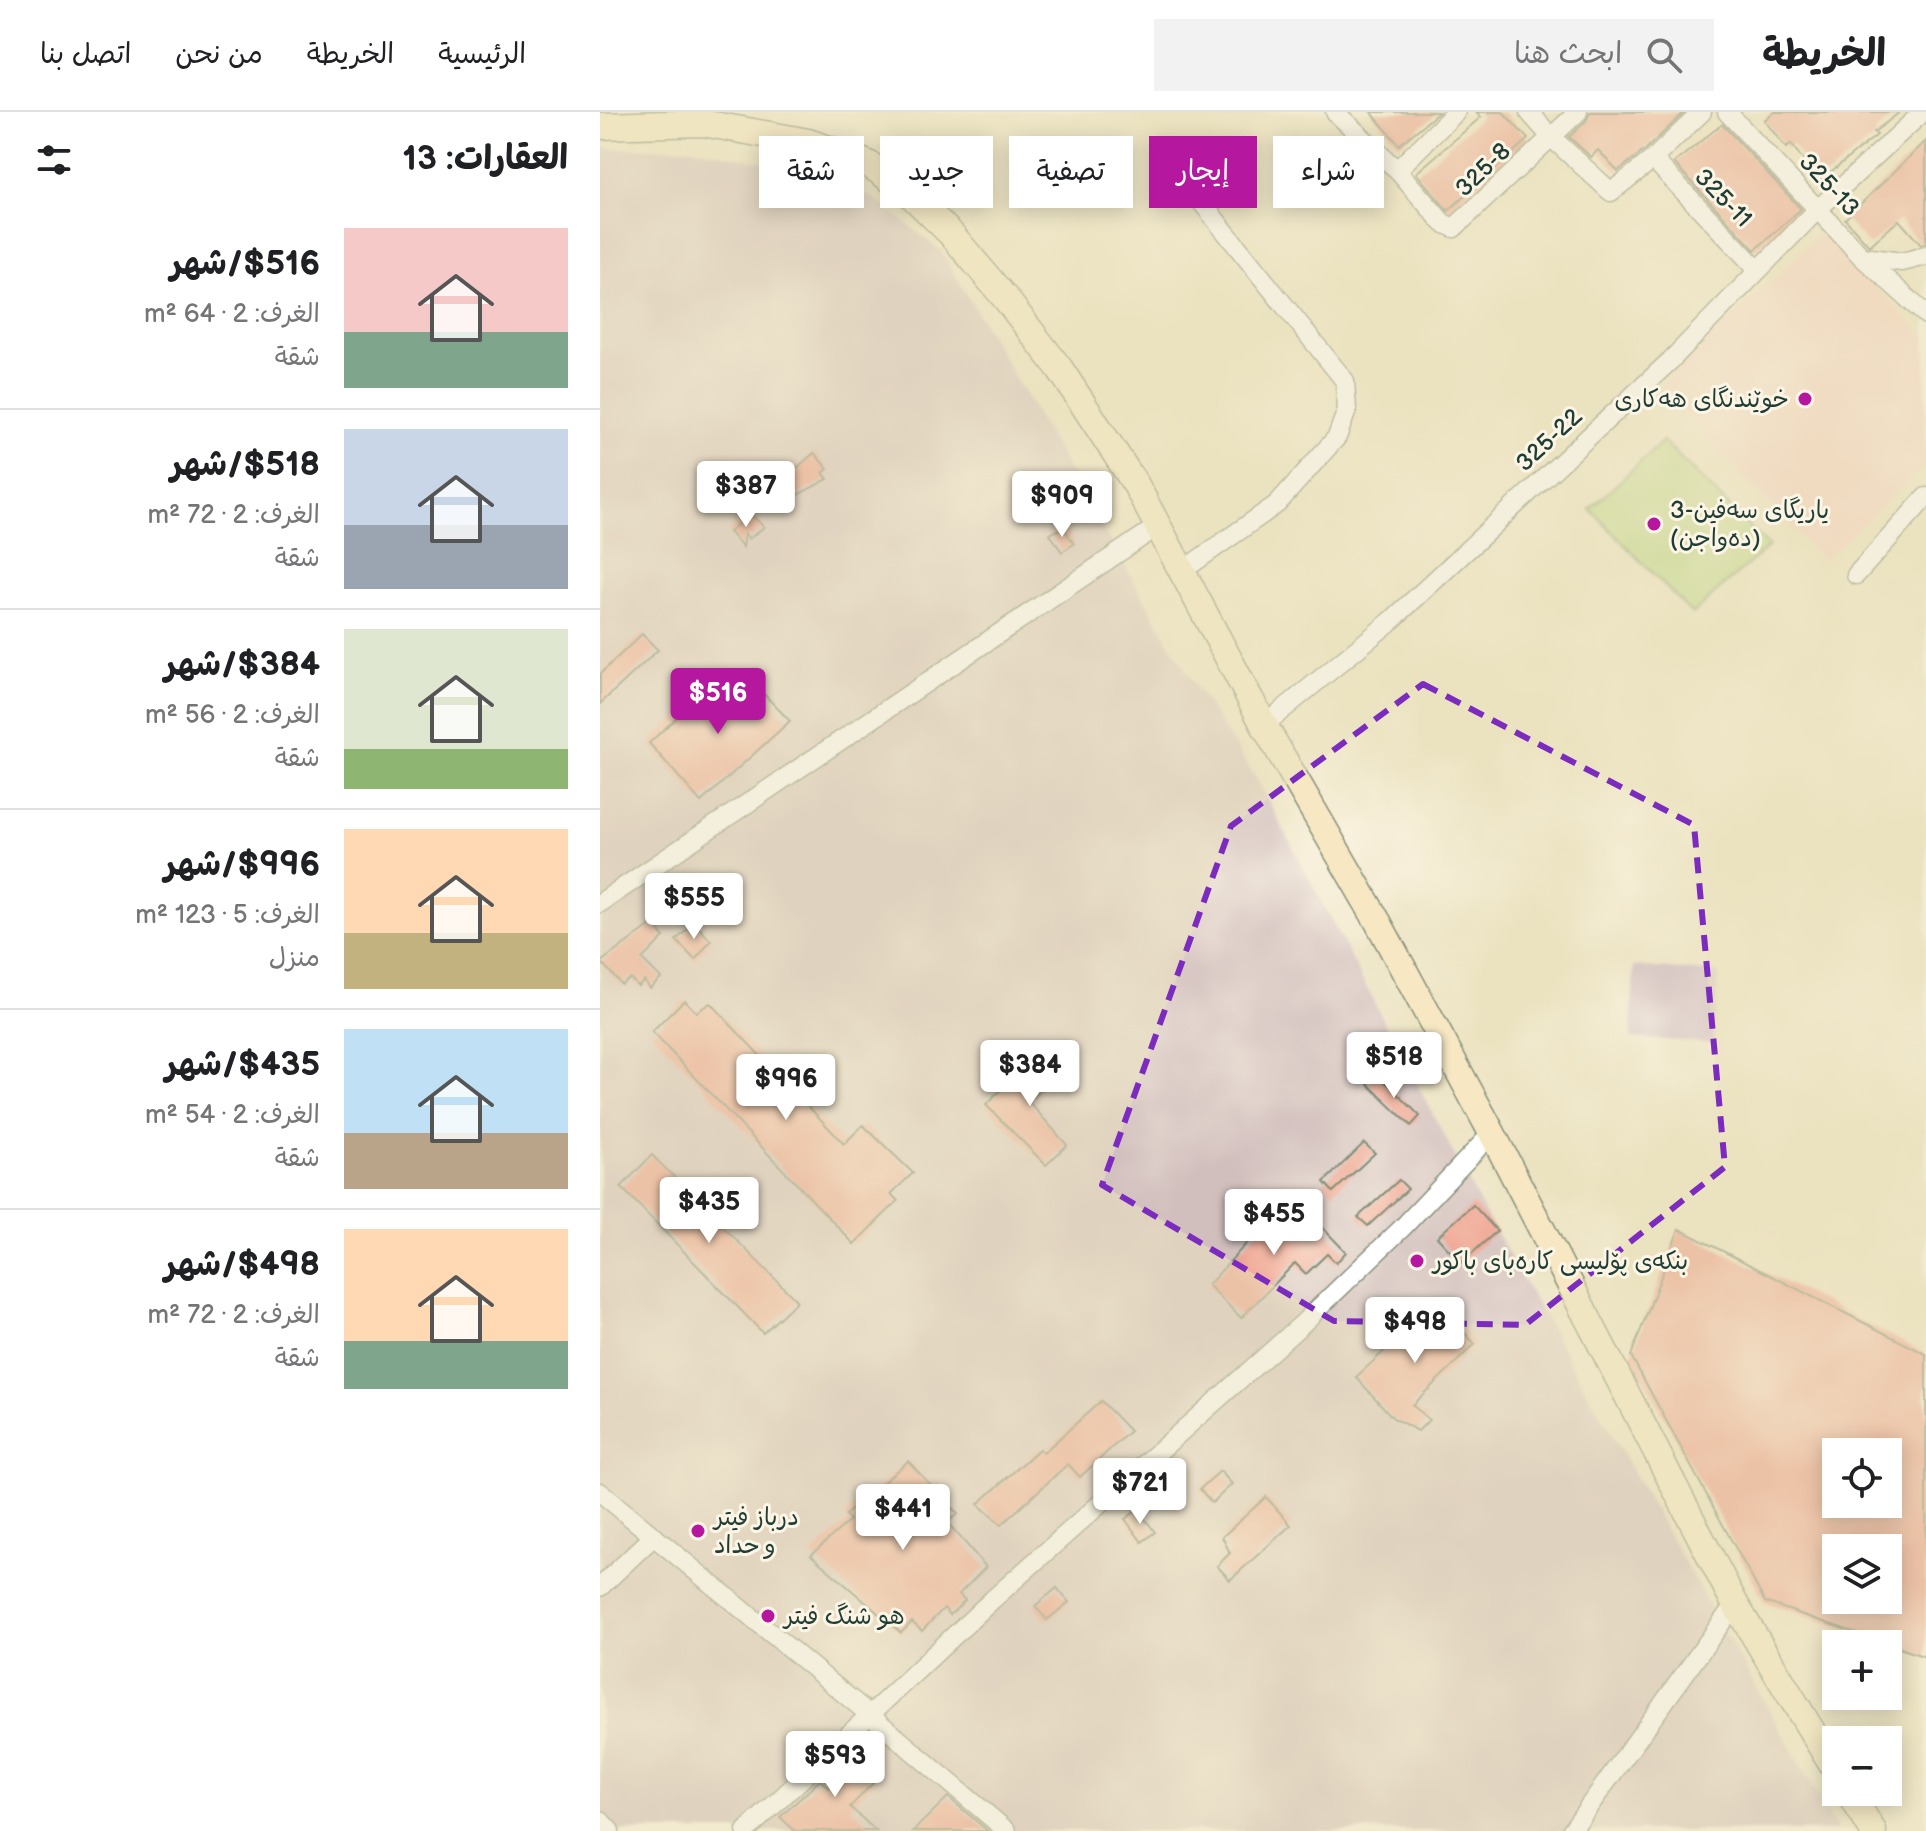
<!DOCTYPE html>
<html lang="ar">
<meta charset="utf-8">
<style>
body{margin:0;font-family:"Balsamiq Sans","Playpen Sans Arabic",sans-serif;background:#f2f2f2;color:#202124;direction:rtl;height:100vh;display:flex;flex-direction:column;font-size:30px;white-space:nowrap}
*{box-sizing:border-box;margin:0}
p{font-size:26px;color:#757577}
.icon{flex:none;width:44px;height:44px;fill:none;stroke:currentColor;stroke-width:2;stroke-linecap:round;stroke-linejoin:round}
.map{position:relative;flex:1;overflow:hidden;direction:ltr}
.drawer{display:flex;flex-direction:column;background:#fff;width:600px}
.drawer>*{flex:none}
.banner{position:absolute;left:24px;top:24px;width:760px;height:72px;direction:rtl;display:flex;gap:16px}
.tools{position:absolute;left:1222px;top:1326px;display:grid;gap:16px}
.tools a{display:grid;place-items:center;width:80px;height:80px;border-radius:0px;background:#fff;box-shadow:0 4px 20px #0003;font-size:40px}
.price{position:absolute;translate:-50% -68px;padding:0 18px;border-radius:8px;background:#fff;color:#222;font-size:26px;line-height:52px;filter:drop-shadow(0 2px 4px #0008)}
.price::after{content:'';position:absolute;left:50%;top:48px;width:24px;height:18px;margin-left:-12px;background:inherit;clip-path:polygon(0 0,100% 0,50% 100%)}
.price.active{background:#b5179e;color:#fff}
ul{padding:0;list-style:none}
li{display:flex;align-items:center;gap:24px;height:200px;padding:0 32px}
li+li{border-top:2px solid #e0e0e0}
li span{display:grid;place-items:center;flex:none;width:224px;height:160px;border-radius:0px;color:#555}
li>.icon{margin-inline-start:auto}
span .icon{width:96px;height:96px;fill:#fffc;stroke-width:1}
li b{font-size:34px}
h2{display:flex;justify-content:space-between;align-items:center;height:96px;padding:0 32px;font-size:34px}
.pill{padding:0 28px;border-radius:0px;background:#fff;box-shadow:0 4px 20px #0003;font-size:28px;line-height:72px}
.pill.active{background:#b5179e;color:#fff}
header{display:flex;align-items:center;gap:48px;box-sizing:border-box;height:112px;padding:0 40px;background:#fff;border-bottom:2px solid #e0e0e0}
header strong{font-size:38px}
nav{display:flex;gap:44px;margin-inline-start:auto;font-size:28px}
.search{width:560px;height:72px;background:#f2f2f2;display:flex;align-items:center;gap:20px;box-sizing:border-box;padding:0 28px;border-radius:0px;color:#757577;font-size:30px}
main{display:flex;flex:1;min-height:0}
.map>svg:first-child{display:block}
.built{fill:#f6d2c3}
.industrial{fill:#d1bfbd}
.green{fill:#b5d57d;stroke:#6a8958;stroke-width:2}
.building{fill:#ee9b88;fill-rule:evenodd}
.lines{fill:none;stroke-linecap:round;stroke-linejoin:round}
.street-casing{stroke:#85907a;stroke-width:21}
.secondary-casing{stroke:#85907a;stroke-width:29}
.street{stroke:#fff;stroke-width:18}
.secondary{stroke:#f7e8c3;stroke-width:26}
.marked{fill:none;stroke:#7b2cbf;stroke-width:6;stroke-dasharray:16 10;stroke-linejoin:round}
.poi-dot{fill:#b5179e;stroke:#fcf5e5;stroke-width:3}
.labels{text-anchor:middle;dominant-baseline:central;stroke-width:6;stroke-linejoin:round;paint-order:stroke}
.street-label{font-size:24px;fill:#1f3d34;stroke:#fcf5e5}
.poi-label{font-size:24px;fill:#1f3d34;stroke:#fcf5e5;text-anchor:start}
</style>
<header>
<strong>الخريطة</strong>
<div class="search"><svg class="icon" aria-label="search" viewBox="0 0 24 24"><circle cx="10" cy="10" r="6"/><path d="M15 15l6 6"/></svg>ابحث هنا</div>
<nav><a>الرئيسية</a><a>الخريطة</a><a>من نحن</a><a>اتصل بنا</a></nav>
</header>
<main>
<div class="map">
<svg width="1326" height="1719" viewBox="0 0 1326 1719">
<rect width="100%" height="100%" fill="#fcf5e5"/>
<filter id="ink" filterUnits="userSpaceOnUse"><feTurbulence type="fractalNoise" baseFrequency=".0125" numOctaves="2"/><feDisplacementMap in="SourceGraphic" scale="16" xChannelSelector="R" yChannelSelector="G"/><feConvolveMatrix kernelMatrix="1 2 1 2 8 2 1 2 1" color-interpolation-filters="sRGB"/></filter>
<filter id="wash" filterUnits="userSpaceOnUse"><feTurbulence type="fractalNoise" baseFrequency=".006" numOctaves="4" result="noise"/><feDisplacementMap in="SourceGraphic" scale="32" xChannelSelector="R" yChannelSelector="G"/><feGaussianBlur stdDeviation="1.8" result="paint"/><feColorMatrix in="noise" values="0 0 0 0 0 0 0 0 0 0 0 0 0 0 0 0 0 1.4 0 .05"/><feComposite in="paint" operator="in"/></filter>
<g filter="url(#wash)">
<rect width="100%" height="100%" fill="#ebe2c0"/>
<path class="built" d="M 1223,119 L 1326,227 L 1326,351 L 1223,449 L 1060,275 Z"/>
<g class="industrial">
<path d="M 0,36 L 94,36 L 188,55 L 274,86 L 341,139 L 588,562 L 659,671 L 886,1103 L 1238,1719 L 0,1719 Z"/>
<path d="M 1034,854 L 1119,861 L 1113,931 L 1031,926 Z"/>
</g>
<path class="green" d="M 1063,329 L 1169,434 L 1092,502 L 990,397 Z"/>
<g id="blocks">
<g class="building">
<path d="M 771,0 L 839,0 L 799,33 Z"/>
<path d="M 876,0 L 903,0 L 928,27 L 848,99 L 816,61 L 881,5 Z"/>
<path d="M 990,0 L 1085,0 L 1045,38 L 1018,59 L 998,38 L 991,45 L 969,25 L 986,9 Z"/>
<path d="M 1175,0 L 1300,0 L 1274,20 L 1277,23 L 1219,69 L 1191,32 L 1186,36 L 1164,8 Z"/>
<path d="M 1122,12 L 1201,97 L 1155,138 L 1074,51 Z"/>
<path d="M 1326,29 L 1326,132 L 1321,133 L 1299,108 L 1269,134 L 1245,107 Z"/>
<path d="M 214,341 L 228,357 L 223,361 L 228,367 L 188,388 L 184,398 L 168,381 Z"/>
<path d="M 150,370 L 164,385 L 152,397 L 137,382 Z"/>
<path d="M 150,402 L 164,415 L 149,427 L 145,422 L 143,435 L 129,420 Z"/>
<path d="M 463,415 L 474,432 L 462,440 L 450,422 Z"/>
<path d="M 42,522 L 58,538 L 0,592 L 0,562 Z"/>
<path d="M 116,569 L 135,587 L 153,571 L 190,609 L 101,690 L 49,631 Z"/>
<path d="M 95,811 L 111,829 L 95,848 L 76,828 Z"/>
<path d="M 52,812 L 64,825 L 42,847 L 61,866 L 50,876 L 44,868 L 38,874 L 30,866 L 21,872 L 1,850 Z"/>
<path d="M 84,888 L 96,900 L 110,891 L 244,1032 L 263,1013 L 313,1061 L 291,1082 L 298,1089 L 254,1132 L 52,920 Z"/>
<path d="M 441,938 L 463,957 L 429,990 L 467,1033 L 446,1053 L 386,993 Z"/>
<path d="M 778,962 L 820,1004 L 811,1014 L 768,972 Z"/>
<path d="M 764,1031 L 775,1041 L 733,1080 L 724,1070 Z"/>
<path d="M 52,1043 L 197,1189 L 163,1221 L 21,1075 Z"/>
<path d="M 799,1068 L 808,1077 L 768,1114 L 758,1105 Z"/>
<path d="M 694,1086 L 746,1140 L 736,1151 L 727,1142 L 706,1162 L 695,1151 L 641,1206 L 608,1173 L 661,1116 Z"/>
<path d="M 873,1093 L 897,1119 L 861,1151 L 837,1125 Z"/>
<path d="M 1079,1117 L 1326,1242 L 1326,1545 L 1165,1490 L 1031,1244 ZM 1236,1340 L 1288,1340 L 1288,1392 L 1236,1392 ZM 1236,1436 L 1288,1436 L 1288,1488 L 1236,1488 Z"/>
<path d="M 837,1191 L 875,1232 L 812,1293 L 829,1308 L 818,1319 L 793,1306 L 756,1265 Z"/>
<path d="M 501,1289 L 530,1319 L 480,1365 L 468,1352 L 401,1413 L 378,1392 L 439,1337 L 443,1341 Z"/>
<path d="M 308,1349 L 358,1402 L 347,1410 L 386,1455 L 359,1482 L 365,1488 L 350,1503 L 344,1496 L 322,1519 L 312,1510 L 301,1521 L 211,1443 L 250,1408 L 245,1403 Z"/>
<path d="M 620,1359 L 632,1372 L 612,1391 L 600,1377 Z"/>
<path d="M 666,1385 L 691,1413 L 630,1468 L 617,1454 L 630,1441 L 622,1425 Z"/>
<path d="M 538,1398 L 555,1420 L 542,1430 L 525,1407 Z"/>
<path d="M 457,1476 L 469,1490 L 447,1508 L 435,1494 Z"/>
<path d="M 273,1621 L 284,1631 L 269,1639 L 275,1648 L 261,1660 L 273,1671 L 250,1695 L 276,1719 L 195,1719 L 180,1705 L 220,1668 L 229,1676 Z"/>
<path d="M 348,1685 L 388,1719 L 313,1719 Z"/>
</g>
</g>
</g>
<g filter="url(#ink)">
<use href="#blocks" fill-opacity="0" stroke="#85907a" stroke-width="2"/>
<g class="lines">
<g class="street-casing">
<g id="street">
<path d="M 735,0 L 797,58 L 843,111 L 854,116 L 978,0"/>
<path d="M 929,0 L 951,25 L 1011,80 L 1053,47 L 1102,0"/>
<path d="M 1127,0 L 1262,145 L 1326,203"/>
<path d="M 1053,47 L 1158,158"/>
<path d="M 575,57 L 745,269 L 747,298 L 737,325 L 677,392 L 582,459"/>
<path d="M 797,58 L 856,0"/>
<path d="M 1262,145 L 1302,150 L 1326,144"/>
<path d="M 1256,463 L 1326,385"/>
<path d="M 664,613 L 791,509 L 1070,249 L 1218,97 L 1323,0"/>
<path d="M 0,791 L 558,414"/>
<path d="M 0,1380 L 270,1603 L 407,1719"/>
<path d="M 0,1475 L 54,1424"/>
<path d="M 0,1708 L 10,1719"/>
<path d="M 146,1719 L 392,1488 L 702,1212 L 802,1116 L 892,1021"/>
<path d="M 971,1719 L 1135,1492"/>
</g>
</g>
<g class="secondary-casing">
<g id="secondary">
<path d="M 0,14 L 103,11 L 208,30 L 250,44 L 270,53 L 306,78 L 352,123 L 406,187 L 460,257 L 536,373 L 664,613 L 778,810 L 892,1021 L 1135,1492 L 1236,1659"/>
<path d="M 1249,1680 L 1273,1719"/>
</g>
</g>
<use href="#street" class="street"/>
<use href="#secondary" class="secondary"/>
</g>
</g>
<path d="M0 0H1326V1719H0ZM 823,572 L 1094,713 L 1125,1055 L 925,1213 L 734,1209 L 502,1073 L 631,714 Z" fill="#ebe2c0" fill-opacity=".55" fill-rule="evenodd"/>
<path class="marked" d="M 823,572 L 1094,713 L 1125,1055 L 925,1213 L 734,1209 L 502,1073 L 631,714 Z"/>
<g class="poi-dot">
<circle cx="1205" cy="287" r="8"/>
<circle cx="1054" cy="412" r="8"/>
<circle cx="817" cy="1149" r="8"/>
<circle cx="98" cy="1419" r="8"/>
<circle cx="168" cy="1504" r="8"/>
</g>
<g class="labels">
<g class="street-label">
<text transform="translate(883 58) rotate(-44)">325-8</text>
<text transform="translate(1229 73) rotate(47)">325-13</text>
<text transform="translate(1123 86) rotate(46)">325-11</text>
<text transform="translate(949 328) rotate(-43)">325-22</text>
</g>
<g class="poi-label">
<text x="1189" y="287" text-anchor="end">خوێندنگای هەکاری</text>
<text x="1070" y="398">یاریگای سەفین-3<tspan x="1070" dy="28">(دەواجن)</tspan></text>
<text x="833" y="1149">بنکەی پۆلیسی کارەبای باکور</text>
<text x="114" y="1405">درباز فیتر<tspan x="114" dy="28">و حداد</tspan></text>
<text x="184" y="1504">هو شنگ فيتر</text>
</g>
</g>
</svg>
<div class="tools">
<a><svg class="icon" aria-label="locate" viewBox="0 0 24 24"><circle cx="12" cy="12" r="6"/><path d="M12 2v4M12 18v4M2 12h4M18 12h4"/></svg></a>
<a><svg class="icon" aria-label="layers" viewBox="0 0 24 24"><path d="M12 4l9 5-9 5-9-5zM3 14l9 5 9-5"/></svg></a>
<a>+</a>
<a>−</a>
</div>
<b class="price" style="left:146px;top:417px">$387</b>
<b class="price" style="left:462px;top:427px">$909</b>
<b class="price active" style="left:118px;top:624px">$516</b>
<b class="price" style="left:94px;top:829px">$555</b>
<b class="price" style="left:794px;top:988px">$518</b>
<b class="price" style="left:430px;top:996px">$384</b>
<b class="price" style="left:186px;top:1010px">$996</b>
<b class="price" style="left:109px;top:1133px">$435</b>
<b class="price" style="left:674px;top:1145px">$455</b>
<b class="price" style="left:815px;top:1253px">$498</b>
<b class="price" style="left:540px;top:1414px">$721</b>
<b class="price" style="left:303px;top:1440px">$441</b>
<b class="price" style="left:235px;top:1687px">$593</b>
<div class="banner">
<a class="pill">شراء</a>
<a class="pill active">إيجار</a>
<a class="pill">تصفية</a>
<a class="pill">جديد</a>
<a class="pill">شقة</a>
</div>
</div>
<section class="drawer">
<h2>العقارات: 13<svg class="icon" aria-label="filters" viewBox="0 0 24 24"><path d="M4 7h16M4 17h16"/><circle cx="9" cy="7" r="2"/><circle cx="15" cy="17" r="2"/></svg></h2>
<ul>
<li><span style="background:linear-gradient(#f6c9c9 65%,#7fa58c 0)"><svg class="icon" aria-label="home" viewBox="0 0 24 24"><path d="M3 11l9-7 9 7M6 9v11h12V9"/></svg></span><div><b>$516/شهر</b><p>الغرف: 2 · 64 m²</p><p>شقة</p></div></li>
<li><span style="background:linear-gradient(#c9d6e8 60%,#9aa5b1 0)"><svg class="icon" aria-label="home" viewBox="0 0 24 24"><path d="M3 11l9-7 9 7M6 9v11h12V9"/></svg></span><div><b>$518/شهر</b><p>الغرف: 2 · 72 m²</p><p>شقة</p></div></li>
<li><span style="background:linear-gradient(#dfe7d0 75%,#8fb573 0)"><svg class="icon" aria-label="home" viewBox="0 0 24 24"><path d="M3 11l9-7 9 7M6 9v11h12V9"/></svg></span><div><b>$384/شهر</b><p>الغرف: 2 · 56 m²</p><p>شقة</p></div></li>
<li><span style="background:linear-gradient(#ffd9b3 65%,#c2b280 0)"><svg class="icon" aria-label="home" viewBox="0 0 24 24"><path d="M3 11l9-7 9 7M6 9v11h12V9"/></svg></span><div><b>$996/شهر</b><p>الغرف: 5 · 123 m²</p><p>منزل</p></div></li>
<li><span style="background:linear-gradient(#bfe0f5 65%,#b9a48a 0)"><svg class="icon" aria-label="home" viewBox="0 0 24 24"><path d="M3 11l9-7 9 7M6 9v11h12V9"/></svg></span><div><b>$435/شهر</b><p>الغرف: 2 · 54 m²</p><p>شقة</p></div></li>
<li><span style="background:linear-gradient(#ffd9b3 70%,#7fa58c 0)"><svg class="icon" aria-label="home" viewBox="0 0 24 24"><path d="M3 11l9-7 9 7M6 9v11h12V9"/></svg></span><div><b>$498/شهر</b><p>الغرف: 2 · 72 m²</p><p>شقة</p></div></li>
</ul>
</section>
</main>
